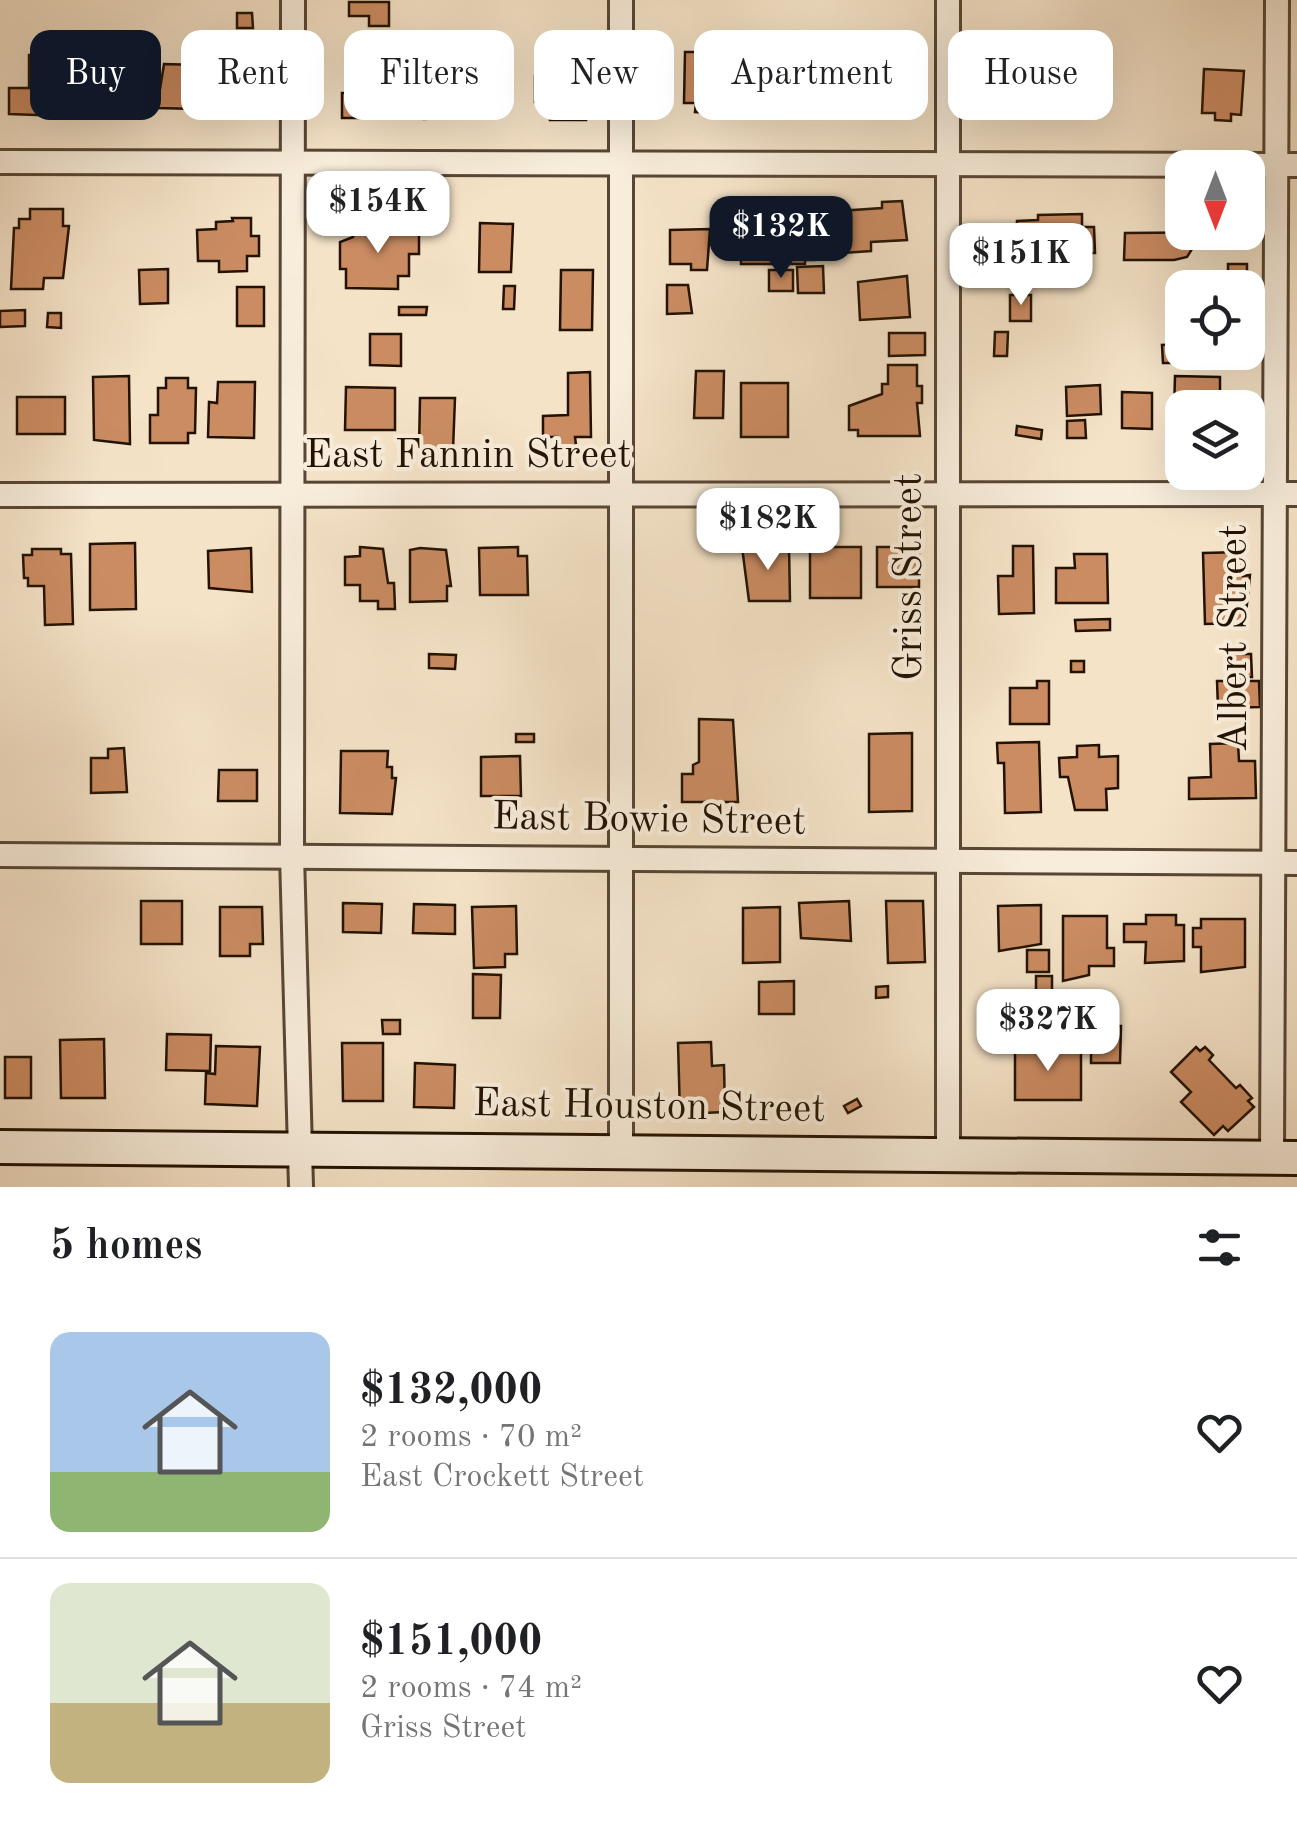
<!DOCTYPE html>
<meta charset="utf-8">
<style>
body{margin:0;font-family:"Old Standard TT",serif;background:#f6f6f6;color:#202124;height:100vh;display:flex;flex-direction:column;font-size:38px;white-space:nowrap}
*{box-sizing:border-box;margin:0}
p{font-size:32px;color:#757577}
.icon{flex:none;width:55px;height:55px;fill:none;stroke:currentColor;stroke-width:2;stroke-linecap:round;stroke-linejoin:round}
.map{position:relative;height:1187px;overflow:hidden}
.panel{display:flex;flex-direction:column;background:#fff;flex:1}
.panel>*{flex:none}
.guide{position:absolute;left:30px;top:30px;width:1238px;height:90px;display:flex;gap:20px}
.needle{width:65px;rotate:180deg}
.controls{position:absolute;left:1165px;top:150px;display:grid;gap:20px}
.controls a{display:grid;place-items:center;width:100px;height:100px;border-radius:20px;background:#fff;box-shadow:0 10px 40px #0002;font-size:50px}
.price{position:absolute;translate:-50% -85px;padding:0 22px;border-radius:20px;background:#fff;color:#222;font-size:32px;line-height:65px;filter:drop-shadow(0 2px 5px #0008)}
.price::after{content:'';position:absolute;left:50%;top:60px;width:30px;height:22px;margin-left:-15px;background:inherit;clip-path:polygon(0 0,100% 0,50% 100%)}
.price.active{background:#111827;color:#fff}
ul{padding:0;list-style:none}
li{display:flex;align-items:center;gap:30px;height:250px;padding:0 50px}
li+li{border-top:2px solid #e0e0e0}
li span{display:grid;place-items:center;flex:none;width:280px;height:200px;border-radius:20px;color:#555}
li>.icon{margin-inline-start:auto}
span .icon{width:120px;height:120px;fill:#fffc;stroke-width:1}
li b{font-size:42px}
h2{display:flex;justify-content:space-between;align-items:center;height:120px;padding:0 50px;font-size:42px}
.tag{padding:0 35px;border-radius:20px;background:#fff;box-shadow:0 10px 40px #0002;font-size:35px;line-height:90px}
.tag.active{background:#111827;color:#fff}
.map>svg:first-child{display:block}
.building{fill:#cb8c62;stroke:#231202;stroke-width:2.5}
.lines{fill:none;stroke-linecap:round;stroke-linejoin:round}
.street-casing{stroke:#584634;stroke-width:28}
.secondary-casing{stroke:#231202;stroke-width:38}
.street{stroke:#f8eddb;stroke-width:22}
.secondary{stroke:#f8eddb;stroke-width:32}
.labels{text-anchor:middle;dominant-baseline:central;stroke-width:8;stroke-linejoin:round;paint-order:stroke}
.street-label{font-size:40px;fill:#231202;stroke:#f8eddb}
</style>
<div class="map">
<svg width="1297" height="1187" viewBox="0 0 1297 1187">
<rect width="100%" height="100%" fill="#f5e3c8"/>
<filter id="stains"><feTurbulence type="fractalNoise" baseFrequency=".002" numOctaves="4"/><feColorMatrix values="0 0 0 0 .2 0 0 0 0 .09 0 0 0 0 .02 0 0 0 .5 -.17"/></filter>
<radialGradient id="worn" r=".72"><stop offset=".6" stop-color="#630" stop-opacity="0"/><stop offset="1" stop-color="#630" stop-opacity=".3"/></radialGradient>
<g class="building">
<path d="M 349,2 L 389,2 L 389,26 L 369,26 L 369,16 L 349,16 Z"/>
<path d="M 237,13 L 252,13 L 253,28 L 237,28 Z"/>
<path d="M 429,47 L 454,47 L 454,110 L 445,110 L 445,118 L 424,119 L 424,110 L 413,110 L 413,77 L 429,77 Z"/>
<path d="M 708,48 L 728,49 L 727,103 L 715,103 L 715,113 L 695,112 L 696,103 L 684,103 L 685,52 L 708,52 Z"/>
<path d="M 886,52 L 902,52 L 901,104 L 857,104 L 857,60 L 886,60 Z"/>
<path d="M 29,55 L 64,55 L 64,78 L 69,78 L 64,116 L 9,114 L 9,88 L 29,88 Z"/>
<path d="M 551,62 L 586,62 L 586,120 L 550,120 L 550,102 L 535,102 L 535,76 L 551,76 Z"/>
<path d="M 164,64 L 198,65 L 197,109 L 157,108 Z"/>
<path d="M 1204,69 L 1244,71 L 1241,115 L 1231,114 L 1231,121 L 1215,120 L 1215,113 L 1202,113 Z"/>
<path d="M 222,70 L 263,71 L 263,110 L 250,110 L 250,117 L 235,117 L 235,110 L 222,110 Z"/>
<path d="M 356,71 L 398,71 L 398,118 L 342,118 L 342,93 L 349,93 L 349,75 L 356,75 Z"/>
<rect x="826" y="83" width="28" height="21"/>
<path d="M 496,85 L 511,87 L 508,108 L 493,106 Z"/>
<path d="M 902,201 L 907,240 L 871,242 L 871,251 L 843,253 L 842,243 L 834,244 L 833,219 L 839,219 L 839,211 L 882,208 L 882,202 Z"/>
<path d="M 30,209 L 63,209 L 63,226 L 69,226 L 63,278 L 44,278 L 43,289 L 11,289 L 14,228 L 19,228 L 19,219 L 30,219 Z"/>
<path d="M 1082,214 L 1082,227 L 1094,227 L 1095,253 L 1075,253 L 1076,267 L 1014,262 L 1017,221 L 1038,220 L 1038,215 Z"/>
<path d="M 232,218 L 251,218 L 251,236 L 259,236 L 259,256 L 247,256 L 247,271 L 219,272 L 219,261 L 198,261 L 197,230 L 216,229 L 216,222 L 233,221 Z"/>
<path d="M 357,221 L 377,221 L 377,228 L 419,229 L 419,254 L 409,254 L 409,276 L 398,276 L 398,289 L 346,288 L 346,269 L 340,269 L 340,242 L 353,237 Z"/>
<path d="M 480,223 L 513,224 L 511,272 L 479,272 Z"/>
<path d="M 710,229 L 707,270 L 691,270 L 691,264 L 670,264 L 670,230 Z"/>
<path d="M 741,230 L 807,231 L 807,237 L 814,237 L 814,260 L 805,260 L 805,264 L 741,264 Z"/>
<path d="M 1246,232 L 1246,243 L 1197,241 L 1187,257 L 1174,260 L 1124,260 L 1125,233 Z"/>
<path d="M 1228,264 L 1247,264 L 1247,288 L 1190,288 L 1190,277 L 1228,277 Z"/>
<path d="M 823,266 L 824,293 L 798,293 L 797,267 Z"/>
<path d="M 168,269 L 168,303 L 140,304 L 139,270 Z"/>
<path d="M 561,270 L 593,270 L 592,330 L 560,330 Z"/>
<rect x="769" y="270" width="24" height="21"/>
<path d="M 907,276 L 910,317 L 860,320 L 858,282 Z"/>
<path d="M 667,285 L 688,285 L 692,313 L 667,314 Z"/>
<path d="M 504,286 L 515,286 L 514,309 L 503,309 Z"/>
<rect x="237" y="287" width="27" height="39"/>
<rect x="1010" y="295" width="21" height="26"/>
<path d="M 399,307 L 427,307 L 426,315 L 399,315 Z"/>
<path d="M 25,310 L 25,326 L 0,327 L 0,311 Z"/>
<path d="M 48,313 L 61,313 L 61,328 L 47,327 Z"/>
<path d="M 995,332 L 1008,332 L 1007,356 L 994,356 Z"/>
<path d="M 889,333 L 925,333 L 925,355 L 889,356 Z"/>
<path d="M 370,334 L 401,334 L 401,366 L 370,365 Z"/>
<path d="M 1182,344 L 1189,363 L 1163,363 L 1162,345 Z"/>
<path d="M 888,365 L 917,365 L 917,386 L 922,386 L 922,403 L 917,403 L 920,436 L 858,436 L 858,430 L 849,430 L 849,406 L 882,394 L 882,384 L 888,384 Z"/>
<path d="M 696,371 L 724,371 L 723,418 L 694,418 Z"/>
<path d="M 590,372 L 591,437 L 575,437 L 576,445 L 557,449 L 557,437 L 543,437 L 543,416 L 568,415 L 568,373 Z"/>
<path d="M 129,376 L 130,444 L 94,440 L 93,377 Z"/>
<path d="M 1175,376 L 1220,377 L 1220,408 L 1182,408 L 1182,412 L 1174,412 Z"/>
<path d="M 166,378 L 188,378 L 188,388 L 196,388 L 195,433 L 188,433 L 188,443 L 150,443 L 150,415 L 158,415 L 158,388 L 166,388 Z"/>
<path d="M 218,382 L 255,382 L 254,438 L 208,437 L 209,402 L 217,403 Z"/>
<rect x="741" y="383" width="47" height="54"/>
<path d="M 1100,385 L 1101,414 L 1067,416 L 1066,387 Z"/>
<path d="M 346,387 L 395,388 L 395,430 L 345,430 Z"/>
<path d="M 1122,392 L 1152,393 L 1152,429 L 1122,428 Z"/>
<rect x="17" y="397" width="48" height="37"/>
<path d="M 420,398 L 455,398 L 453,450 L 419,449 Z"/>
<rect x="1167" y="415" width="15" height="12"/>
<path d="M 1085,420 L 1086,438 L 1067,438 L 1067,421 Z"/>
<path d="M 1017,426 L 1042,430 L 1041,439 L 1016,435 Z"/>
<path d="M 135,543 L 136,609 L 90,610 L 90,544 Z"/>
<path d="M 789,546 L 790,601 L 749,601 L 742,547 Z"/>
<path d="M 1013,546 L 1033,546 L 1034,613 L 999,614 L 998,576 L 1013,576 Z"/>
<path d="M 360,547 L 383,549 L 388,583 L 394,583 L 395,609 L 378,609 L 378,601 L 360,601 L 360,585 L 345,585 L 345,557 L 360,556 Z"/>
<path d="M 518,547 L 518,556 L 527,556 L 528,595 L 480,595 L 479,548 Z"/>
<rect x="810" y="547" width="51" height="51"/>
<rect x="877" y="547" width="42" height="40"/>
<path d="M 251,548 L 252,592 L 209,588 L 208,551 Z"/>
<path d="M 420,548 L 446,550 L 451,586 L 447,586 L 447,601 L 410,602 L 410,550 Z"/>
<path d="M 32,549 L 61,549 L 61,554 L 71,554 L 73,624 L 45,625 L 44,586 L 28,586 L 28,578 L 24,578 L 23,555 L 32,555 Z"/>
<path d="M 1243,552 L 1243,576 L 1250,575 L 1245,623 L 1205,624 L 1203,553 Z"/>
<path d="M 1074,554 L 1107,554 L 1108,603 L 1056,603 L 1056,568 L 1075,568 Z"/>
<path d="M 1110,619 L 1110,630 L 1076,631 L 1075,620 Z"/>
<path d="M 429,654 L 456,655 L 455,669 L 429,668 Z"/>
<path d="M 1227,654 L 1251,654 L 1252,677 L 1227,678 Z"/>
<rect x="1071" y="661" width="13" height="11"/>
<path d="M 1037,681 L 1049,681 L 1049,724 L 1010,724 L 1010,688 L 1037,688 Z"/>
<path d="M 1217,681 L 1259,681 L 1260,707 L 1218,708 Z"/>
<path d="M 699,719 L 733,720 L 738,802 L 682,802 L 682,774 L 693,774 L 693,765 L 699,762 Z"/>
<path d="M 912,733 L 912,811 L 869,812 L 869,734 Z"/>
<rect x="516" y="734" width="18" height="8"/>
<path d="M 1039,742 L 1041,812 L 1005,813 L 1004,763 L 998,763 L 997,743 Z"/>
<path d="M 1238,743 L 1239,761 L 1255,761 L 1256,798 L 1189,799 L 1189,778 L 1211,777 L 1210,744 Z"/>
<path d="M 1099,745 L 1099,757 L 1118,756 L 1118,788 L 1106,789 L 1107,810 L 1075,810 L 1068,777 L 1060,777 L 1059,758 L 1077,757 L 1077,746 Z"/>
<path d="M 124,748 L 127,792 L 91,793 L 91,758 L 108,758 L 108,749 Z"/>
<path d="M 341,751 L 388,751 L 387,767 L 392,767 L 392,778 L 396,778 L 392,814 L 340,813 Z"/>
<path d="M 520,756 L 521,796 L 481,796 L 481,757 Z"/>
<path d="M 219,770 L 257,770 L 257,801 L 218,801 Z"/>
<rect x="141" y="901" width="41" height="43"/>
<path d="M 849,901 L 851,941 L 801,938 L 799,903 Z"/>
<path d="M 886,901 L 923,901 L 925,962 L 888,963 Z"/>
<path d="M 343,903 L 382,904 L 381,933 L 343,932 Z"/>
<path d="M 414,904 L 455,905 L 455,934 L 413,933 Z"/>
<path d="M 1041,905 L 1041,944 L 999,951 L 998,906 Z"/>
<path d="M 516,906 L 517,954 L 505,954 L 505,967 L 474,968 L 472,907 Z"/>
<path d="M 220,907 L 262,907 L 263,944 L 250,944 L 250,956 L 220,956 Z"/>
<path d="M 780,907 L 780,962 L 743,963 L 743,908 Z"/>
<path d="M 1146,915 L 1176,915 L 1176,925 L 1184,925 L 1184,961 L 1145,963 L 1146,942 L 1124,942 L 1124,924 L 1146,924 Z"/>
<path d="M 1063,916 L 1107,916 L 1107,948 L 1114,948 L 1114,966 L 1089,966 L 1089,975 L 1063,981 Z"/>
<path d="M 1201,919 L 1245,919 L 1245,967 L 1201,972 L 1201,947 L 1193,947 L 1193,928 L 1201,928 Z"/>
<rect x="1027" y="950" width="22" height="22"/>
<path d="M 473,974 L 501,975 L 500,1018 L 473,1018 Z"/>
<rect x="1036" y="976" width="16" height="29"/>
<path d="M 794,981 L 794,1014 L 759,1014 L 759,982 Z"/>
<path d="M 888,986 L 888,997 L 876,998 L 876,987 Z"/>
<path d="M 991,993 L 1019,993 L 1018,1027 L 980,1026 L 980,1011 L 1005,1012 L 1005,1007 L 991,1007 Z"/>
<path d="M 382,1020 L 400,1020 L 400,1034 L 383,1034 Z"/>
<path d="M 1091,1026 L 1121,1026 L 1120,1063 L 1091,1063 Z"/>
<path d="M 167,1034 L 211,1035 L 210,1071 L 166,1070 Z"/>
<path d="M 104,1039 L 105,1098 L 61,1098 L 60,1040 Z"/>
<path d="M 711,1042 L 712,1066 L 724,1065 L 725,1112 L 680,1114 L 678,1043 Z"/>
<path d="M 342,1043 L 383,1043 L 383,1101 L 343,1101 Z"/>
<path d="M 216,1046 L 260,1047 L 257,1106 L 205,1104 L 206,1073 L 215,1074 Z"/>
<path d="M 1196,1047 L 1200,1051 L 1205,1047 L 1213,1055 L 1209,1060 L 1236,1088 L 1240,1085 L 1252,1098 L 1248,1101 L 1254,1107 L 1228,1131 L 1223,1126 L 1214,1135 L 1181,1102 L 1191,1092 L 1171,1072 Z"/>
<rect x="1015" y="1049" width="66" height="51"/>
<rect x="5" y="1057" width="26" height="41"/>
<path d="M 415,1063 L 455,1065 L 454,1108 L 414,1107 Z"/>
<path d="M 857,1099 L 861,1106 L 848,1113 L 844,1106 Z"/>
</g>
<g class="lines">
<g class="street-casing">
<g id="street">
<path d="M 293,0 L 292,855 L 301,1187"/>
<path d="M 621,0 L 621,1150"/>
<path d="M 0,162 L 1297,165"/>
<path d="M 0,495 L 1297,494"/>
<path d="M 0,855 L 1297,863"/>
<path d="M 948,1154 L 948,0"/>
<path d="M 1272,1157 L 1277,0"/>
</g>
</g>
<g class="secondary-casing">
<path id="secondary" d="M 0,1147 L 1297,1158"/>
</g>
<use href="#street" class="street"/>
<use href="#secondary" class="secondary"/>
</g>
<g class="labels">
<g class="street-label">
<text x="468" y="457">East Fannin Street</text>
<text transform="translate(911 577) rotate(-90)">Griss Street</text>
<text transform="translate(1236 638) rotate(-90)">Albert Street</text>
<text transform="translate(649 821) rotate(1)">East Bowie Street</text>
<text transform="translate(649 1108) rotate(1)">East Houston Street</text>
</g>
</g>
<rect width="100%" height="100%" filter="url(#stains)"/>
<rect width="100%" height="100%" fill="url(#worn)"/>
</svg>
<div class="controls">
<a><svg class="needle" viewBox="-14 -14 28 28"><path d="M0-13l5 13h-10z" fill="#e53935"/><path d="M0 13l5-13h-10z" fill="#757577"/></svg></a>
<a><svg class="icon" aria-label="locate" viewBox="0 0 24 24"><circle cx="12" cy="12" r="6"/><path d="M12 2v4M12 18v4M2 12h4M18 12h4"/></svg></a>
<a><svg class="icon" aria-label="layers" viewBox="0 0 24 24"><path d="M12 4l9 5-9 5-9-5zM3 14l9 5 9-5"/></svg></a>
</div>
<b class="price" style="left:378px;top:256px">$154K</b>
<b class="price active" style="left:781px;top:281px">$132K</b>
<b class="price" style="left:1021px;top:308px">$151K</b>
<b class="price" style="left:768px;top:573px">$182K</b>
<b class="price" style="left:1048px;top:1074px">$327K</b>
<div class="guide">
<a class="tag active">Buy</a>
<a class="tag">Rent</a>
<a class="tag">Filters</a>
<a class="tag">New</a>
<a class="tag">Apartment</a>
<a class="tag">House</a>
</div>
</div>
<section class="panel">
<h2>5 homes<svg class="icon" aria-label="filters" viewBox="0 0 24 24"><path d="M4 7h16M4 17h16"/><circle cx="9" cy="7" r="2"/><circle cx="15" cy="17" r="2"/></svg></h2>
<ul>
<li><span style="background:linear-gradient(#a9c7e8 70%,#8fb573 0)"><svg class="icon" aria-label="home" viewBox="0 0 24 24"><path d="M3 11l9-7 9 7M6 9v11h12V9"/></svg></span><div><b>$132,000</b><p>2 rooms · 70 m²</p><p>East Crockett Street</p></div><svg class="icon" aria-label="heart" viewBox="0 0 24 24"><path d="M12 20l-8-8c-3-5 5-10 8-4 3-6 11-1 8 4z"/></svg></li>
<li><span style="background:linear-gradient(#dfe7d0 60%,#c2b280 0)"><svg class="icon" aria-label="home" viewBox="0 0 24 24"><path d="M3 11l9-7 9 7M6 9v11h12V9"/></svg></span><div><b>$151,000</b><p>2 rooms · 74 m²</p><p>Griss Street</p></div><svg class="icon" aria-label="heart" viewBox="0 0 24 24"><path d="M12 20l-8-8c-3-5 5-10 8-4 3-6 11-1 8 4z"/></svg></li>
</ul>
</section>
